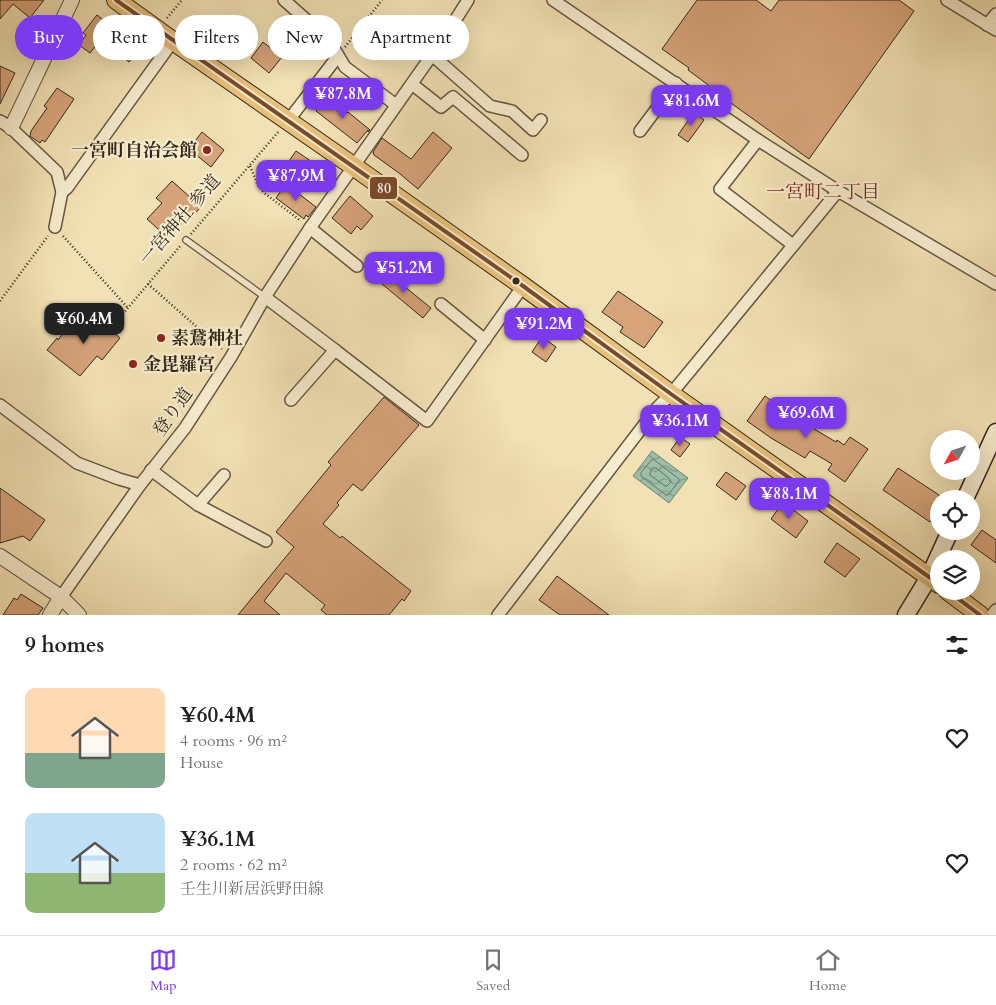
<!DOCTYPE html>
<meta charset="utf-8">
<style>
body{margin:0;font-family:Cardo,"Noto Serif JP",serif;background:#f2f2f2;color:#202124;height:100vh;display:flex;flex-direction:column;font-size:19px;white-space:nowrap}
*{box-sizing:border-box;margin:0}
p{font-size:16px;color:#757577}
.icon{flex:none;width:28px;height:28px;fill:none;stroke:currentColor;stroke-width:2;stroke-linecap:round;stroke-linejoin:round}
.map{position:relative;height:615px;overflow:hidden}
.details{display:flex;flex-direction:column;background:#fff;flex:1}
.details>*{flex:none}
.hud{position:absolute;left:15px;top:15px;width:500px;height:45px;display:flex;gap:10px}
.needle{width:32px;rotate:230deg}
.buttons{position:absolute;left:930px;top:430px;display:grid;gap:10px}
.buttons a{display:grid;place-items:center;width:50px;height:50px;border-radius:50%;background:#fff;box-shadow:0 5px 20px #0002;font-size:25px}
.price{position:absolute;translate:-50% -42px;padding:0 11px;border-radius:10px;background:#7c3aed;color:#fff;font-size:16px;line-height:32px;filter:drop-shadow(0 1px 2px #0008)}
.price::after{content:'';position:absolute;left:50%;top:30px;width:15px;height:11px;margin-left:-8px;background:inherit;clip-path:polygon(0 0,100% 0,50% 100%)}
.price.selected{background:#222;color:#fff}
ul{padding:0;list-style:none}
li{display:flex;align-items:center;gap:15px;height:125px;padding:0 25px}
li span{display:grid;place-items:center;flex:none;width:140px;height:100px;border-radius:10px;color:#555}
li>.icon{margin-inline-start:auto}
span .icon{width:60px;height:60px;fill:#fffc;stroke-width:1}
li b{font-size:21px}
h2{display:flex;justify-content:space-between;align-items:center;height:60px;padding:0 25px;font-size:21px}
.chip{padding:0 18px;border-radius:22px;background:#fff;box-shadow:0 5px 20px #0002;font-size:18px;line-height:45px}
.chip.selected{background:#7c3aed;color:#fff}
.dock{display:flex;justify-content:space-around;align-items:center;height:70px;border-top:1px solid #e0e0e0;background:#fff;font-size:14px;color:#757577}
.dock a{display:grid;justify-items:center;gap:2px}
.dock .selected{color:#7c3aed}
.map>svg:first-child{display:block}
.water{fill:url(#water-waves);stroke:#738271}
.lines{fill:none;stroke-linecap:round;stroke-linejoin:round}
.shore{stroke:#687362;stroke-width:1}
.building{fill:#d6a37a;stroke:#35281c}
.service-casing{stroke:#645642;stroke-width:8}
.minor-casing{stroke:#645642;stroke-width:14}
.tertiary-casing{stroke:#645642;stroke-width:16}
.secondary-casing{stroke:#35281c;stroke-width:19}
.primary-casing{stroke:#35281c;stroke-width:20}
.path{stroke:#35281c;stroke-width:2.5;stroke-dasharray:1 2.5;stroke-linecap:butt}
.service{stroke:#f7ecce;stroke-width:5.5}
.minor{stroke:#f7ecce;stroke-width:11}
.tertiary{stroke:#f7ecce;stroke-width:14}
.secondary{stroke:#f7ecce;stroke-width:16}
.primary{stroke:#e9c07a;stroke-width:18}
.bus-1-casing{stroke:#f7ecce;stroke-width:8}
.bus-1{stroke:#7a4b2a;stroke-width:4}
.poi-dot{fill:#8f2418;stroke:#f7ecce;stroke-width:2}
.bus-dot{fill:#35281c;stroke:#f7ecce;stroke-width:2}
.labels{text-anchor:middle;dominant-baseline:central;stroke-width:4.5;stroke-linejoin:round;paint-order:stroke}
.poi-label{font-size:18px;font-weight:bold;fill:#35281c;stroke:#f7ecce;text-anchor:start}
.street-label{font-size:18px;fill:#35281c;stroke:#f7ecce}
.neighbourhood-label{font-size:19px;fill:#7a1f14;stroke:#f7ecce}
.line-badge{stroke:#f7ecce;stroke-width:2}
.badge-label{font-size:14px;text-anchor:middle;font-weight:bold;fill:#fff}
</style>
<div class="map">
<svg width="996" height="615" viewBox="0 0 996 615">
<defs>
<pattern id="water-waves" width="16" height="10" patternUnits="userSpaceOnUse" patternTransform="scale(1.25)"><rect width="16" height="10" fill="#9cbea9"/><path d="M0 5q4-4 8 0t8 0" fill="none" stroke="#809a89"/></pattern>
</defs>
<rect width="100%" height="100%" fill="#f2e1b4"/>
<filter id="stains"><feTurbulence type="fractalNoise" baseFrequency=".004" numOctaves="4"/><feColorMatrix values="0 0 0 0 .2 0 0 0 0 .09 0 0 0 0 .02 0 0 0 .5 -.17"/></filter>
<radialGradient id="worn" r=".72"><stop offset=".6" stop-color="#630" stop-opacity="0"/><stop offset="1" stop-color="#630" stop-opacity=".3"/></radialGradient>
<path class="water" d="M 652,451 L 688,478 L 669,503 L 633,476 Z"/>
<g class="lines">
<g class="shore">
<path d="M 653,459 L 679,479 L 679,481 L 668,495 L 666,495 L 641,476 L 641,473 Z"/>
<path d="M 653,468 L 656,468 L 670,479 L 671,482 L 667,486 L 665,486 L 650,475 L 650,473 Z"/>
</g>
</g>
<g class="building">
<path d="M 0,0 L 44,0 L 30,18 L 13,4 L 0,19 Z"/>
<path d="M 697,0 L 756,0 L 771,11 L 779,0 L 899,0 L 914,11 L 809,159 L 714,91 L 715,90 L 688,70 L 689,68 L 662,49 Z"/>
<path d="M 97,15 L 111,26 L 90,53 L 79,45 L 86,35 L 83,33 Z"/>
<path d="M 134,38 L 143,44 L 129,62 L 121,56 Z"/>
<path d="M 263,42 L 282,57 L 269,73 L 251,58 Z"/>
<path d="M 0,66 L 15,73 L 0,104 Z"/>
<path d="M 57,88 L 74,99 L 45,142 L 42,140 L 40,143 L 30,136 L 31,131 L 47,108 L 44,106 Z"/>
<path d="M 327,97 L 347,113 L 348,112 L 370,130 L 368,132 L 368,130 L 357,143 L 316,111 Z"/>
<path d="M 694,112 L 704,120 L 688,142 L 678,135 Z"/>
<path d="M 202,132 L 224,150 L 211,167 L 189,149 Z"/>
<path d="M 433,132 L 452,148 L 418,189 L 399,173 L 374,155 L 373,152 L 382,138 L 411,159 Z"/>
<path d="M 296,151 L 333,176 L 324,189 L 298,172 L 300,169 L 289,161 Z"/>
<path d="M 172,181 L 201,207 L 186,223 L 184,221 L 168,238 L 147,219 L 162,203 L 156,198 Z"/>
<path d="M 286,184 L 316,207 L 308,217 L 306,215 L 304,219 L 276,198 Z"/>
<path d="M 350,196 L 373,216 L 361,230 L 357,226 L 351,234 L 332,218 Z"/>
<path d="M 384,270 L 431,308 L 423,318 L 376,279 Z"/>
<path d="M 618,291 L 663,322 L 644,348 L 620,332 L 623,327 L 602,312 Z"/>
<path d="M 97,319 L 103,323 L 105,320 L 116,330 L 114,333 L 120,338 L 102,360 L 97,356 L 80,376 L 47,350 L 57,338 L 58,340 L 70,324 L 73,326 L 75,324 L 86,333 Z"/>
<path d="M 542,337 L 556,347 L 546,362 L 532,352 Z"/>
<path d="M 765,396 L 791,415 L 792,413 L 805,421 L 804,423 L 836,442 L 837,440 L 844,445 L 850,437 L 868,449 L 845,482 L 828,470 L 832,464 L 810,451 L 805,458 L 771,438 L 747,421 Z"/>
<path d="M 384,397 L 419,425 L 362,491 L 353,484 L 337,503 L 339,505 L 323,524 L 340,538 L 342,536 L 411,591 L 404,601 L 402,599 L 389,615 L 327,615 L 321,610 L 325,605 L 286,573 L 264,601 L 280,615 L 238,615 L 294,547 L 276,532 L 331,465 L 328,462 Z"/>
<path d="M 680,437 L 690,444 L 680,457 L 671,450 Z"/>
<path d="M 898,468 L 939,495 L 939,509 L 930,522 L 883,490 Z"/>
<path d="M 726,472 L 746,486 L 736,500 L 716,485 Z"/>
<path d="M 0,488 L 45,520 L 30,541 L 23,536 L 0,543 Z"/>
<path d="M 783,502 L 808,521 L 796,538 L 771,519 Z"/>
<path d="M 982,530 L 996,540 L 996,563 L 971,545 Z"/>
<path d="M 837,543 L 860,559 L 845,577 L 824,562 Z"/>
<path d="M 557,576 L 609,615 L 560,615 L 539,600 Z"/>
<path d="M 21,594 L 43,608 L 38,615 L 3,615 L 14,598 L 17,600 Z"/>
</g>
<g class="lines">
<g class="service-casing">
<path id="service" d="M 186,240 L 265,297"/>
</g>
<g class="minor-casing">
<g id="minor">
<path d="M 284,0 L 329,40 L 345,67 L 396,105"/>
<path d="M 553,0 L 758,140 L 838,191 L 996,284"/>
<path d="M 947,0 L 996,30"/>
<path d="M 987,25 L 996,14"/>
<path d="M 432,55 L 490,106 L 512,111 L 533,130 L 541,120"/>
<path d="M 412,84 L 441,107 L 453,97 L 522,155"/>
<path d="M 0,121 L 11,128 L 57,172 L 62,192 L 55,227"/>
<path d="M 288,121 L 338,56"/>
<path d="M 640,131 L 676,83"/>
<path d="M 758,140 L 720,189 L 793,245"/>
<path d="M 62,192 L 67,188 L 173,41"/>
<path d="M 310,228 L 357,266"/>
<path d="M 265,297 L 335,350"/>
<path d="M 441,304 L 485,340"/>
<path d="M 291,400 L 335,350 L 427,421 L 523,286"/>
<path d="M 0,405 L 77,463 L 119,479 L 140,485"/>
<path d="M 151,470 L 198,505 L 266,541"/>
<path d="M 198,505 L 224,475"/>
<path d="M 61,597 L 140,485 L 185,428 L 231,357 L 265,297 L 310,228 L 446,35 L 468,0"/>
<path d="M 498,615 L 657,408 L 671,394 L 838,191"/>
<path d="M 992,615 L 996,610"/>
</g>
</g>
<g class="tertiary-casing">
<g id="tertiary">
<path d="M 11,128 L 72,0"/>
<path d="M 0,556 L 61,597 L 79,615"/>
<path d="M 50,615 L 61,597"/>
</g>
</g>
<g class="secondary-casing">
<g id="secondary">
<path d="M 965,499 L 996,432"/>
<path d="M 906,615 L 929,577 L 950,531"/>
</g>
</g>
<g class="primary-casing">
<g id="primary">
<path d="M 116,0 L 173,41 L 353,166 L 523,286 L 671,394 L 939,584"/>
<path d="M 948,591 L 980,615"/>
</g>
</g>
<g class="path">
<path d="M 167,18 L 182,0"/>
<path d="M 345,47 L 382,0"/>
<path d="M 250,166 L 257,183 L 263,192 L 301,221"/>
<path d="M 191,234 L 279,131"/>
<path d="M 63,236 L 128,308"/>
<path d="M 148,284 L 222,349"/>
<path d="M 0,301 L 48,236"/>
<path d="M 116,322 L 181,245"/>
</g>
<use href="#service" class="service"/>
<use href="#minor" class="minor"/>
<use href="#tertiary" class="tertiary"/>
<use href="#secondary" class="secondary"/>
<use href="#primary" class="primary"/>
<g class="bus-1-casing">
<g id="bus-1">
<path d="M 116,0 L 523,286 L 671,394 L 939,584"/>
<path d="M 948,591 L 980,615"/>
</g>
</g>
<use href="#bus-1" class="bus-1"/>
</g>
<g class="poi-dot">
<circle cx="207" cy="150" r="5"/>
<circle cx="161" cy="338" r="5"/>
<circle cx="133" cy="364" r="5"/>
</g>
<circle class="bus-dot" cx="516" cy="281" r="4.5"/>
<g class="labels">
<g class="poi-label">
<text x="197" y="150" text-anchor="end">一宮町自治会館</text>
<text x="171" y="338">素鵞神社</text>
<text x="143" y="364">金毘羅宮</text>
</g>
<g class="street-label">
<text transform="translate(180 220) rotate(-49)">一宮神社 参道</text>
<text transform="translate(173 412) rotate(-55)">登り道</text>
</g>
<g class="neighbourhood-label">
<text x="823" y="192">一宮町二丁目</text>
</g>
</g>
<rect class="line-badge" x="369" y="176" width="29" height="24" rx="5" fill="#7a4b2a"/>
<g class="badge-label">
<text x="384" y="193">80</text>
</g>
<rect width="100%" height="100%" filter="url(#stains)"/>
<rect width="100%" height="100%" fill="url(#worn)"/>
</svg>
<div class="buttons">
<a><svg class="needle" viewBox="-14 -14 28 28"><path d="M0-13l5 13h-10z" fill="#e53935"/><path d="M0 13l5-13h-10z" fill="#757577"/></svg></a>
<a><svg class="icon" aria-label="locate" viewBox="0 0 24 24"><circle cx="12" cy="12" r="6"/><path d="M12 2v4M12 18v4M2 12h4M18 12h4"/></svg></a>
<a><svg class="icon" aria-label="layers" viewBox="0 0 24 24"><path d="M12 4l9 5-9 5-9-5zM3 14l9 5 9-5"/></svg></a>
</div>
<b class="price" style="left:343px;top:120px">¥87.8M</b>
<b class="price" style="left:691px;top:127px">¥81.6M</b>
<b class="price" style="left:296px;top:202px">¥87.9M</b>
<b class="price" style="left:404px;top:294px">¥51.2M</b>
<b class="price selected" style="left:84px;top:345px">¥60.4M</b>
<b class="price" style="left:544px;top:350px">¥91.2M</b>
<b class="price" style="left:806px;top:439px">¥69.6M</b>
<b class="price" style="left:680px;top:447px">¥36.1M</b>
<b class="price" style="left:789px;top:520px">¥88.1M</b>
<div class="hud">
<a class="chip selected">Buy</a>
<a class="chip">Rent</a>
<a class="chip">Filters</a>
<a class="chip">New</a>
<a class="chip">Apartment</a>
</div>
</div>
<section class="details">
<h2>9 homes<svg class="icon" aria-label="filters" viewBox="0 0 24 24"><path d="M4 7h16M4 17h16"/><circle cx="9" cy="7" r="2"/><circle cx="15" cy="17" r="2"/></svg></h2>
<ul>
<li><span style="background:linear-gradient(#ffd9b3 65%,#7fa58c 0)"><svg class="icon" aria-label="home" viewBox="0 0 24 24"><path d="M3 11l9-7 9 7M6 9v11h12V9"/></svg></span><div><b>¥60.4M</b><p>4 rooms · 96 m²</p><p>House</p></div><svg class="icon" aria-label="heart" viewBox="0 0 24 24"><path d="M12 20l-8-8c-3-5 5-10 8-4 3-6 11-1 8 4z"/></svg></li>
<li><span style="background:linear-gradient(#bfe0f5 60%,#8fb573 0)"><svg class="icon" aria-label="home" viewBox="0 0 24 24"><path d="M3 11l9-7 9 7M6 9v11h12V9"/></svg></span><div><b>¥36.1M</b><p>2 rooms · 62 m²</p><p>壬生川新居浜野田線</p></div><svg class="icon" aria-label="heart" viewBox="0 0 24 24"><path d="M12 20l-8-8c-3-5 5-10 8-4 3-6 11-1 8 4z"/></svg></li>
</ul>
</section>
<nav class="dock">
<a class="selected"><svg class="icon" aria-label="map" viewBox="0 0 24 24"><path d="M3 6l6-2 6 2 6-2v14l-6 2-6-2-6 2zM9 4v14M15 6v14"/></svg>Map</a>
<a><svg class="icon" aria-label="saved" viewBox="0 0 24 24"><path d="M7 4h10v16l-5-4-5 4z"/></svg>Saved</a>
<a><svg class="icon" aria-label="home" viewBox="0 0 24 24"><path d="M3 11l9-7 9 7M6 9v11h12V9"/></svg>Home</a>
</nav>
